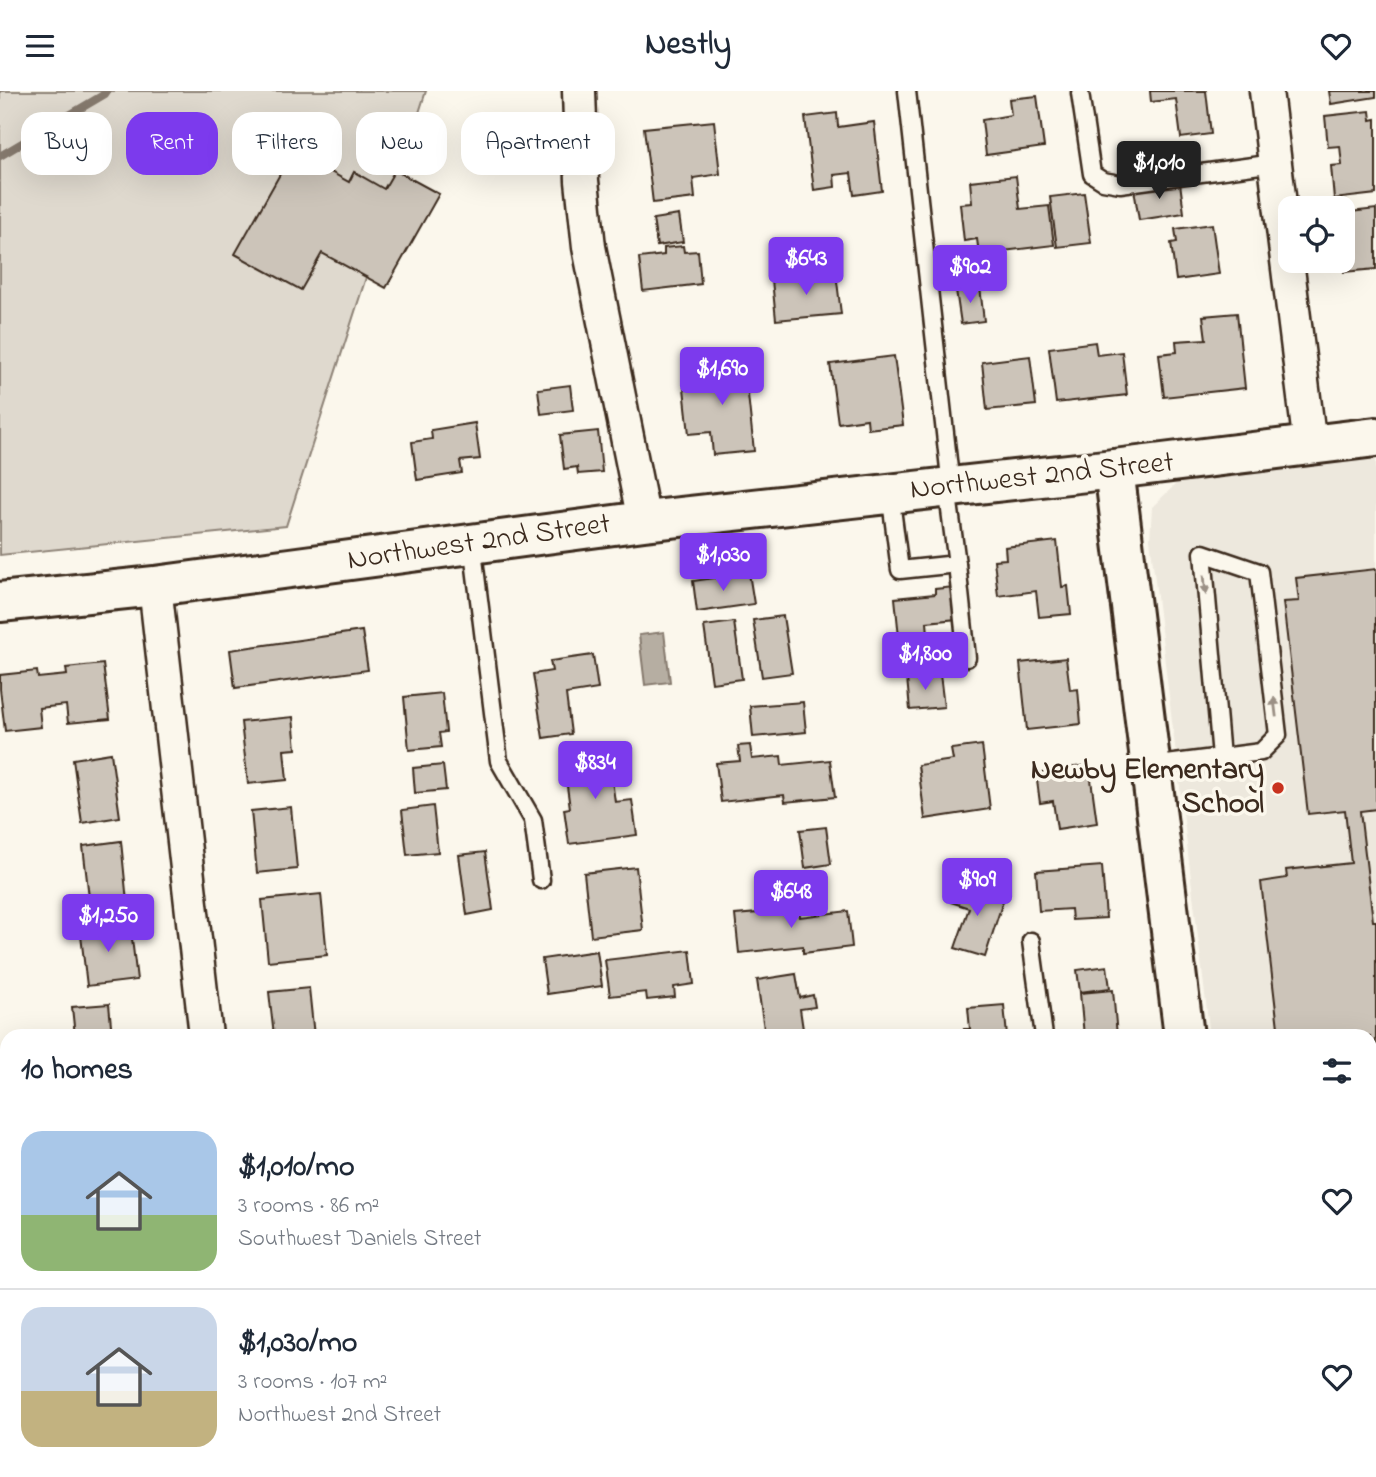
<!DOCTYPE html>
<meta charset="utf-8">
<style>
body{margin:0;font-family:"Indie Flower",sans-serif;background:#f6f6f7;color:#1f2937;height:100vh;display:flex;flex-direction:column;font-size:26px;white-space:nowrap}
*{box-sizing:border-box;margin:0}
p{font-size:23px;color:#747a83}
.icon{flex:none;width:38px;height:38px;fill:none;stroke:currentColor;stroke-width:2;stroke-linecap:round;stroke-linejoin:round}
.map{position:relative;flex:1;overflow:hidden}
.side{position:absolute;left:0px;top:938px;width:1377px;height:448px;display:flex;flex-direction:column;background:#fff;border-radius:21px 21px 0 0;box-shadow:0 7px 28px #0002}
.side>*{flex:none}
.top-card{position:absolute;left:21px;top:21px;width:700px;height:63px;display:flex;gap:14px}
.fabs{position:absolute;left:1278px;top:105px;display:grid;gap:14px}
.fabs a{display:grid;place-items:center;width:77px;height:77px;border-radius:14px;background:#fff;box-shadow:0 7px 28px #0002;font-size:35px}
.price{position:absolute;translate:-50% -60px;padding:0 16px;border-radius:7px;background:#7c3aed;color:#fff;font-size:23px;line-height:46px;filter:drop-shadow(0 2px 4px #0008)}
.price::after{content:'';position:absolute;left:50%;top:42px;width:21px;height:16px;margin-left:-10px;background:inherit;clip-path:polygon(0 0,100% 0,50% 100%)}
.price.on{background:#222;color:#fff}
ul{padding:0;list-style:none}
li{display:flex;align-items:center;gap:21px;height:175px;padding:0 21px}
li+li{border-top:2px solid #e0e1e3}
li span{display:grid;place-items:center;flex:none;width:196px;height:140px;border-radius:21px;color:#555}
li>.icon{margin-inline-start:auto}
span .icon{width:84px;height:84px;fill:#fffc;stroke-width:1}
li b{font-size:30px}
h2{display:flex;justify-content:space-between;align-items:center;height:84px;padding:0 21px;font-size:30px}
.pill{padding:0 24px;border-radius:21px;background:#fff;box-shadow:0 7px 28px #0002;font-size:24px;line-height:63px}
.pill.on{background:#7c3aed;color:#fff}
header{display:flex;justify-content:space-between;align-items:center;height:91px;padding:0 21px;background:#fff;font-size:32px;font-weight:800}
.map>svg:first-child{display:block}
.built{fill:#ede8dd}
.green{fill:#dfd9ce;stroke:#8d8276;stroke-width:2}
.water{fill:#b6aea2;stroke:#85796d;stroke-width:2}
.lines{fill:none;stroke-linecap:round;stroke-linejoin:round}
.stream{stroke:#85796d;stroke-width:8}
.building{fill:#ccc4b9;stroke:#3b2a1e;stroke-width:2}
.lane-casing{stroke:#3b2a1e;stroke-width:21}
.street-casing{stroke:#3b2a1e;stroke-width:37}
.secondary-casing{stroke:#3b2a1e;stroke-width:44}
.lane{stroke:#fbf7ec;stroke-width:16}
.street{stroke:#fbf7ec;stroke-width:32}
.secondary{stroke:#fbf7ec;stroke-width:38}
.oneway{fill:#9b9085}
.poi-dot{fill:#c8321e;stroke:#fbf7ec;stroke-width:2.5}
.labels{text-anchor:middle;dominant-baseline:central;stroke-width:7;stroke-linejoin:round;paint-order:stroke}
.street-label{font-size:30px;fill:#3b2a1e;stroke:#fbf7ec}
.poi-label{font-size:30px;font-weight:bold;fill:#3b2a1e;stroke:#fbf7ec;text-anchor:end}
</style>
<header><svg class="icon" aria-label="menu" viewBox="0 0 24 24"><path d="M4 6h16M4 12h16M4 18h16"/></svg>Nestly<svg class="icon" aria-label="heart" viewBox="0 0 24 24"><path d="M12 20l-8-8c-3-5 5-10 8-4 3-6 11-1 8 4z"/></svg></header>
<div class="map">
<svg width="1376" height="1386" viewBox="0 0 1376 1386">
<rect width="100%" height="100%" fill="#fbf7ec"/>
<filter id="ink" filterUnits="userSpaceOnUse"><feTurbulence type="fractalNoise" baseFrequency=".0143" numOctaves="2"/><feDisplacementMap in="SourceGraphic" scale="14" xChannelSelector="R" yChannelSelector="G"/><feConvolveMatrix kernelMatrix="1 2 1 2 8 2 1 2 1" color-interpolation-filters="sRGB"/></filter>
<g filter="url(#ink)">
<path class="built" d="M 1376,368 L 1376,1386 L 1263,1386 L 1262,1379 L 1370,1379 L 1370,945 L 1210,945 L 1150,448 L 1152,416 L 1179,390 Z"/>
<path class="green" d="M 0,0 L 426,0 L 286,435 L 0,464 Z"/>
<path class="water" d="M 664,541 L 670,591 L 645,594 L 639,544 Z"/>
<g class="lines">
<path class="stream" d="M 0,65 L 105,3 L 107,0"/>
</g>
<g class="building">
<path d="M 1150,0 L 1206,0 L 1211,43 L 1181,47 L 1176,8 L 1151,11 Z"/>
<path d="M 1329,0 L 1376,0 L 1376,6 L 1331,13 Z"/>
<path d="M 1037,5 L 1044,56 L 986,64 L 982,29 L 1011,24 L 1009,8 Z"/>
<path d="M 1370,20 L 1371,29 L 1376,28 L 1376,103 L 1334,108 L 1331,75 L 1342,74 L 1340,55 L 1328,56 L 1325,25 Z"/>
<path d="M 837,22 L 838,36 L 874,31 L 882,100 L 854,104 L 851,82 L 834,84 L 835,96 L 814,99 L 805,26 Z"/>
<path d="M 714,30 L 720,83 L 693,87 L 695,107 L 653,112 L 644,37 Z"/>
<path d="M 293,60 L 349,91 L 354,81 L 384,98 L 395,79 L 439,103 L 386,197 L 322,162 L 301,199 L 235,163 Z"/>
<path d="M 1016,85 L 1020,118 L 1049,115 L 1054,154 L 979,163 L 977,148 L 964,150 L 960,113 L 972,112 L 970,90 Z"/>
<path d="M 1180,92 L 1184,122 L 1139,129 L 1134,98 Z"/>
<path d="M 1084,102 L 1091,152 L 1057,156 L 1050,106 Z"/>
<path d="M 1376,118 L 1376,178 L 1344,181 L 1342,122 Z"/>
<path d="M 679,124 L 683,151 L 657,155 L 653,128 Z"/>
<path d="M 1212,133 L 1219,183 L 1176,189 L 1171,152 L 1177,151 L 1175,138 Z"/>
<path d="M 683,155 L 684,161 L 698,160 L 701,193 L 643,200 L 639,167 L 664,164 L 664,157 Z"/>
<path d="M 836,182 L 841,223 L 776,229 L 772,189 Z"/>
<path d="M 980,196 L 984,230 L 961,233 L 956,199 Z"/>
<path d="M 1237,222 L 1245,297 L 1164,306 L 1159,263 L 1177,261 L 1176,250 L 1206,248 L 1203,225 Z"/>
<path d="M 1095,251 L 1097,264 L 1122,261 L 1127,304 L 1056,312 L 1049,257 Z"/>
<path d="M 894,265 L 903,334 L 868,338 L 867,328 L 838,332 L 830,273 Z"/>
<path d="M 1030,265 L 1036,314 L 987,319 L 982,271 Z"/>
<path d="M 744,266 L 754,360 L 713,364 L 711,341 L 689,343 L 684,297 L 704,295 L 701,271 Z"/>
<path d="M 570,294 L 573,319 L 541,323 L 538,298 Z"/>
<path d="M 475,332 L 480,368 L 460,370 L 462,382 L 417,389 L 412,351 L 432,348 L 431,339 Z"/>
<path d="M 598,340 L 602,381 L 578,383 L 577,376 L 564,378 L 560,344 Z"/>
<path d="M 1057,450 L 1062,496 L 1068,495 L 1071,523 L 1039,526 L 1036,500 L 998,505 L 994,469 L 1006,468 L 1005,456 Z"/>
<path d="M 1376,478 L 1376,718 L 1360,720 L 1373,830 L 1376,830 L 1376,977 L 1370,977 L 1370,945 L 1279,945 L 1261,791 L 1287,787 L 1286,779 L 1351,772 L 1345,719 L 1308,723 L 1283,511 L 1299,510 L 1296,487 Z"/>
<path d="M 749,482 L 754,513 L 697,521 L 693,490 Z"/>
<path d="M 954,496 L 957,528 L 927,531 L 928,543 L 899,546 L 895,507 L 935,503 L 935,498 Z"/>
<path d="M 783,525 L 792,582 L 762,586 L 753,529 Z"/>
<path d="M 734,531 L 742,588 L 712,592 L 704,535 Z"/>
<path d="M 362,540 L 368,579 L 235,597 L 230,559 Z"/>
<path d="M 593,564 L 598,598 L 566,603 L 571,643 L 543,647 L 533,583 L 552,580 L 550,570 Z"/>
<path d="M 1066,567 L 1070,599 L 1078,598 L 1081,633 L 1027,639 L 1020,572 Z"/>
<path d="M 103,573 L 110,628 L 68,632 L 66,614 L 39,617 L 41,636 L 5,640 L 0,598 L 0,584 L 37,580 L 38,587 L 67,584 L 66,577 Z"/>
<path d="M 940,583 L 944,616 L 910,619 L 907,587 Z"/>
<path d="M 442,602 L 446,641 L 439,642 L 441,656 L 409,659 L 404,606 Z"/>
<path d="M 803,611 L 806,641 L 753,646 L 750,615 Z"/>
<path d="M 293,626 L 296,658 L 284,659 L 287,689 L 248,693 L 241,631 Z"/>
<path d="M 750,654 L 752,668 L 781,665 L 782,674 L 830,669 L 835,706 L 785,711 L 784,704 L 721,711 L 716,672 L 740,670 L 738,655 Z"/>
<path d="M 982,654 L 990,718 L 925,728 L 918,674 L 953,669 L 951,658 Z"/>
<path d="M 608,660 L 615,711 L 632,709 L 637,744 L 569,753 L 564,718 L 570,717 L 563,666 Z"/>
<path d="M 111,662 L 120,726 L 82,732 L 73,668 Z"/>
<path d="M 443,674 L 446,699 L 415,702 L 413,677 Z"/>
<path d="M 1089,674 L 1097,732 L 1057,738 L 1053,710 L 1040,712 L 1036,682 Z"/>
<path d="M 433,715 L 438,761 L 407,764 L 402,719 Z"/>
<path d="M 291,716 L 297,778 L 257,782 L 251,720 Z"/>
<path d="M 826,736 L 831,773 L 805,777 L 800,739 Z"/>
<path d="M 121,750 L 127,811 L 90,815 L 83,755 Z"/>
<path d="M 485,761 L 493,819 L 467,824 L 459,764 Z"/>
<path d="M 1102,775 L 1106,827 L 1072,829 L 1071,818 L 1039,820 L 1036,780 Z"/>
<path d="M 636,776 L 643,839 L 591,845 L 584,782 Z"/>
<path d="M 957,791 L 1004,807 L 985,866 L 955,857 L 969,817 L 951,811 Z"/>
<path d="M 321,803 L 327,864 L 268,870 L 262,809 Z"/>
<path d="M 767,804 L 769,819 L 799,816 L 800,826 L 848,820 L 852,856 L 803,862 L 803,855 L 739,862 L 735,824 L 758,822 L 756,806 Z"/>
<path d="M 130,831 L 137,889 L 87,895 L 80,836 Z"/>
<path d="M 690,859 L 694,893 L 674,896 L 675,906 L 647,909 L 646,901 L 610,905 L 605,869 Z"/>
<path d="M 597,860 L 602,895 L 547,903 L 542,868 Z"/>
<path d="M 1107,875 L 1110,897 L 1080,901 L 1077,879 Z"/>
<path d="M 796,883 L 800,907 L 813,904 L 815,916 L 800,918 L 804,945 L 765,945 L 757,889 Z"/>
<path d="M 309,897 L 314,945 L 274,945 L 269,901 Z"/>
<path d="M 1113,899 L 1117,945 L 1084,945 L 1080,902 Z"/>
<path d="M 109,913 L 112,945 L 75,945 L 72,916 Z"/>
<path d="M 1004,914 L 1007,945 L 965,945 L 964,938 L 970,938 L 968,917 Z"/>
<path d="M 0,1189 L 4,1214 L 7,1214 L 7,1289 L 0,1290 Z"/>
<path d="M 0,1357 L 7,1357 L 7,1379 L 27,1379 L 27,1386 L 0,1386 Z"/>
<path d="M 181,1379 L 250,1379 L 251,1386 L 182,1386 Z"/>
<path d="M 437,1379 L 446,1379 L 447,1386 L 397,1386 L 397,1383 Z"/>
<path d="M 553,1379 L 604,1379 L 605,1386 L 554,1386 Z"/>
<path d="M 669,1379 L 738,1379 L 739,1386 L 670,1386 Z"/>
<path d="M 1098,1379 L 1142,1379 L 1143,1386 L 1098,1386 Z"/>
<path d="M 157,1380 L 157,1386 L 104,1386 L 104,1381 Z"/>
</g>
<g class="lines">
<g class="lane-casing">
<g id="lane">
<path d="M 907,0 L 951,396"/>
<path d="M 1080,2 L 1092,83 L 1103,90 L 1120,93 L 1275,72"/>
<path d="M 890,402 L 900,479 L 957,473 L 947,396"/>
<path d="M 472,452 L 499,670 L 533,729 L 541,789"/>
<path d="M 957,473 L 967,567"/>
<path d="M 1151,675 L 1261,661 L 1278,644 L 1259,481 L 1203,462 L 1221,666"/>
<path d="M 1031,850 L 1044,945"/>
<path d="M 1370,1176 L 1376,1175"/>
<path d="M 1370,1330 L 1373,1326 L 1376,1326"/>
<path d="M 1356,1386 L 1357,1379"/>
</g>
</g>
<g class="street-casing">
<g id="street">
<path d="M 579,0 L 582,90 L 589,156 L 644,430"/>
<path d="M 1266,0 L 1310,355"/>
<path d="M 155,495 L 206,945"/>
<path d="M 500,1379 L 501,1386"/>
<path d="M 795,1379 L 796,1386"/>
<path d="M 912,1386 L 969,1379"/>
</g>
</g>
<g class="secondary-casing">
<g id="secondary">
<path d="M 1114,378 L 1184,945"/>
<path d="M 0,511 L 155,495 L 644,430 L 1114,378 L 1376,346"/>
<path d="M 1236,1379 L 1237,1386"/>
</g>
</g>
<use href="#lane" class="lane"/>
<use href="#street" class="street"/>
<use href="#secondary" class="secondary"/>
</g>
<defs><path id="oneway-solid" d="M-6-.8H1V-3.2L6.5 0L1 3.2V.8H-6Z" transform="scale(1.75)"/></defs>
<g class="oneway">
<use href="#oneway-solid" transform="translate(1205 494) rotate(85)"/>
<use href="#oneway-solid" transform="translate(1275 616) rotate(-97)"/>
</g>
</g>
<circle class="poi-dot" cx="1278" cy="697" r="7"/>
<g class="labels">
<g class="street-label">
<text transform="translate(1042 386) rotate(-6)">Northwest 2nd Street</text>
<text transform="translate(479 452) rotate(-8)">Northwest 2nd Street</text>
</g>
<g class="poi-label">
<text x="1264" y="680">Newby Elementary<tspan x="1264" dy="34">School</tspan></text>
</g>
</g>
</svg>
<div class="fabs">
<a><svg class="icon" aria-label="locate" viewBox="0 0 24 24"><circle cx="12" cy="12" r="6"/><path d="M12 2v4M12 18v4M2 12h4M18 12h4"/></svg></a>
</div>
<b class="price on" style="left:1159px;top:110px">$1,010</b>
<b class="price" style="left:806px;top:206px">$643</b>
<b class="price" style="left:970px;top:214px">$902</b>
<b class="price" style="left:722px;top:316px">$1,690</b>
<b class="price" style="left:723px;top:502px">$1,030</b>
<b class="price" style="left:925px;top:601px">$1,800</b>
<b class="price" style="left:595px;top:710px">$834</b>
<b class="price" style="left:977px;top:827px">$909</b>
<b class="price" style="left:791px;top:839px">$648</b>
<b class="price" style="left:108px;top:863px">$1,250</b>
<div class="top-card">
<a class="pill">Buy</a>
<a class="pill on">Rent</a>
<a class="pill">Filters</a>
<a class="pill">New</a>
<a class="pill">Apartment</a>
</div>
<section class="side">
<h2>10 homes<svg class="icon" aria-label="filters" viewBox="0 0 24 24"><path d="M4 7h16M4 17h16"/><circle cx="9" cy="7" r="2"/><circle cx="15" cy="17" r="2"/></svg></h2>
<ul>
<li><span style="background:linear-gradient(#a9c7e8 60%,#8fb573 0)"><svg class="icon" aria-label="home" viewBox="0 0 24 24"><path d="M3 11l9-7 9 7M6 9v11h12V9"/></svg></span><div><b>$1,010/mo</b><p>3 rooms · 86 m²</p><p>Southwest Daniels Street</p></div><svg class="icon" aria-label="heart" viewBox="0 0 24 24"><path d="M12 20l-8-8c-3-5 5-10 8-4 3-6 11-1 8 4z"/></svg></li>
<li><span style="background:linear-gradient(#c9d6e8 60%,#c2b280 0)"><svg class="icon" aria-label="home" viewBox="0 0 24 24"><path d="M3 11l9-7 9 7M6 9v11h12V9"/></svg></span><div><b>$1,030/mo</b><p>3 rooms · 107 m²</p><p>Northwest 2nd Street</p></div><svg class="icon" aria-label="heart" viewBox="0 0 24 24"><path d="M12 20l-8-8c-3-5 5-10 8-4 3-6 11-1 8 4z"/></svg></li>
</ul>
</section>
</div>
